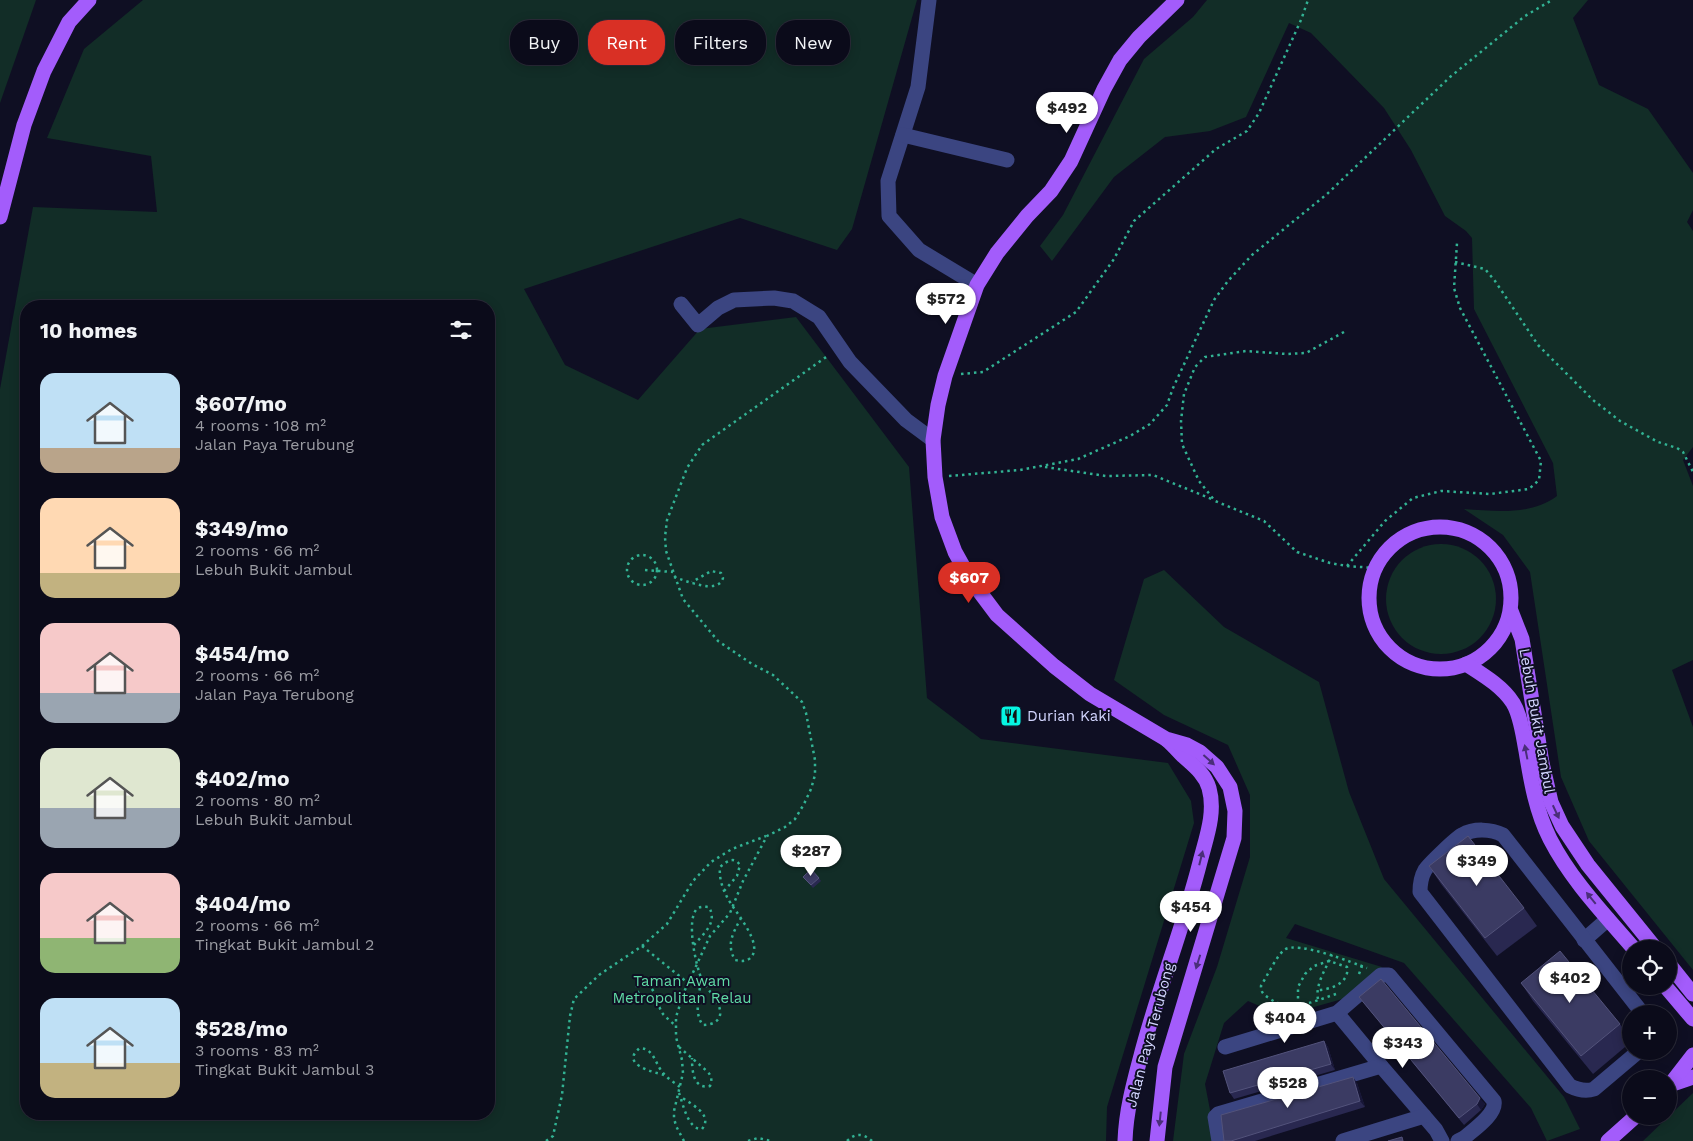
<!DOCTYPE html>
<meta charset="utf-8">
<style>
body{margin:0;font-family:"Work Sans",sans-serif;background:#191927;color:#f1f3f6;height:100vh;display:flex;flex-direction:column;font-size:19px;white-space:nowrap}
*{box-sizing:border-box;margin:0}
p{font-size:16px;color:#9a9ba2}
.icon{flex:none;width:28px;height:28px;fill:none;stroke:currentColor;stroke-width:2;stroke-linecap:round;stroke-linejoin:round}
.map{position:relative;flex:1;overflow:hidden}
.details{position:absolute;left:20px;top:300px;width:475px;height:820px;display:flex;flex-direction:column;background:#0b0b1a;border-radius:20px;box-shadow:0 2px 12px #0003,0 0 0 1px #2b2b39}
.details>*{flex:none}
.banner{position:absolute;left:510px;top:20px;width:475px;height:45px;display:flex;gap:10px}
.tools{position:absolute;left:1622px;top:940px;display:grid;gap:10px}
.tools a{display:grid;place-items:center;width:55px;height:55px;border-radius:50%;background:#0b0b1a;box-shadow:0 2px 12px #0003,0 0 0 1px #2b2b39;font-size:25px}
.price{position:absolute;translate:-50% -42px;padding:0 11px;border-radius:18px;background:#fff;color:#222;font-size:16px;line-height:32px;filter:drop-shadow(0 1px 2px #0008)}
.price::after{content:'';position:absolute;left:50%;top:30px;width:15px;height:11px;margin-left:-8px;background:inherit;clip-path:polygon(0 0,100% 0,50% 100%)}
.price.on{background:#d93025;color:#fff}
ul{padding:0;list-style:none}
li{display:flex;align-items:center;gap:15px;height:125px;padding:0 20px}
li span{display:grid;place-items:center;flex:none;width:140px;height:100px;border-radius:15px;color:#555}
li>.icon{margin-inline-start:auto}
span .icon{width:60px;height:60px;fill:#fffc;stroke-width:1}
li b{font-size:21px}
h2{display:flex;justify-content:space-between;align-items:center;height:60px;padding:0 20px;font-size:21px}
.chip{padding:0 18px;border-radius:20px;background:#0b0b1a;box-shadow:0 2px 12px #0003,0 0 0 1px #2b2b39;font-size:18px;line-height:45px}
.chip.on{background:#d93025;color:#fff}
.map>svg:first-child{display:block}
.green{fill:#122d27;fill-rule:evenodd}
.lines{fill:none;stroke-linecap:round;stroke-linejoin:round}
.path{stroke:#32b293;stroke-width:2.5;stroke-dasharray:2.5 4;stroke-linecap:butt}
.minor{stroke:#3b4581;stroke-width:15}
.major{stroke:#a35cfb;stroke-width:15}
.wall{fill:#292850}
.shaded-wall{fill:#171636}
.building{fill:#3b3b63;stroke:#53537b}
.oneway{fill:#4a2e79}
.labels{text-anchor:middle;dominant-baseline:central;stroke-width:4;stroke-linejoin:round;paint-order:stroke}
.poi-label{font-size:15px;fill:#d2d5fe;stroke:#0f0f23;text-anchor:start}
.street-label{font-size:15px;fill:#d2d5fe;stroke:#0f0f23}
.park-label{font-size:15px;fill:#60dca6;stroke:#0f0f23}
</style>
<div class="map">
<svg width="1693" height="1141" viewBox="0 0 1693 1141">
<rect width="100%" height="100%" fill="#0f0f23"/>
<g class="green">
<path d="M 0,0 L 36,0 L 0,103 Z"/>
<path d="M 143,0 L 917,0 L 852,229 L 837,250 L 740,218 L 524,289 L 565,365 L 638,400 L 700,329 L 796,317 L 909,467 L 927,698 L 981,739 L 1168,763 L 1191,801 L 1194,823 L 1107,1107 L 1106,1141 L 0,1141 L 0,389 L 33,207 L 157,212 L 151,156 L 47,138 L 84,49 ZM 26,306 L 489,306 L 489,1114 L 26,1114 Z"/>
<path d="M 1207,0 L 1588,0 L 1573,18 L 1599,85 L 1648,109 L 1693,173 L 1693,210 L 1687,222 L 1693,231 L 1693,447 L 1683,460 L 1693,486 L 1693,660 L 1672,670 L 1693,727 L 1693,970 L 1589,841 L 1561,777 L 1530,572 L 1503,535 L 1464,509 C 1495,511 1530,516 1557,496 L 1553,463 L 1474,309 L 1472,238 L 1466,231 L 1445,216 L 1411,150 L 1384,108 L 1311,33 L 1289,23 L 1246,117 L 1210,131 L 1165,137 L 1114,177 L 1052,261 L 1040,246 L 1063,215 L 1144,59 L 1193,17 Z"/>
<circle cx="1441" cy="599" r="55"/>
<path d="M 1164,570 L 1224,627 L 1319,682 L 1349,792 L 1384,879 L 1564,1097 L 1580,1129 L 1547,1141 L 1531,1108 L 1404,963 L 1295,924 L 1286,938 L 1382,967 L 1346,998 L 1282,1016 L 1248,1001 L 1224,1023 L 1205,1084 L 1216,1141 L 1173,1141 L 1184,1054 L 1217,967 L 1250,857 L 1250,795 L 1228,745 L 1164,715 L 1114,680 L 1144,579 Z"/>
<path d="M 1693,1093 L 1693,1141 L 1643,1141 Z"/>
</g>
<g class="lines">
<g class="path">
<path d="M 1455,262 L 1485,269 L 1495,281 L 1538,345 L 1593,400 L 1620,421 L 1658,442 L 1677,448 L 1683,452 L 1693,472"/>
<path d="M 1344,332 L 1306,353 L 1287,354 L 1246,351 L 1205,357 L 1195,367 L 1184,394 L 1181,421 L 1182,444 L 1199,481 L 1215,501 L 1264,521 L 1297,552 L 1330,563 L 1347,566 L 1375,568"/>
<path d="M 961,374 L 983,372 L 1076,312 L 1114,259 L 1134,221 L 1216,149 L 1247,131 L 1259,113 L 1301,20 L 1308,0"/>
<path d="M 1045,467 L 1106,476 L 1153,475 L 1214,500"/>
<path d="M 949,476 L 1020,470 L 1078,459 L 1130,436 L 1150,424 L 1167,405 L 1173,388 L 1214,300 L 1228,281 L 1252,255 L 1327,194 L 1450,77 L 1525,16 L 1552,0"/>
<circle cx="642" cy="570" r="15"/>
<path d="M 1347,566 L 1385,521 L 1413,498 L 1441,491 L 1490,494 L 1529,489 L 1539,480 L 1541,461 L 1460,308 L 1454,288 L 1457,243"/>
<path d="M 645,570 L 673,572"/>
<path d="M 674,577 C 687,581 718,595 723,578 L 721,573 L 711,571 L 692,582"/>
<path d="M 724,891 L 737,876 L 740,865 C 734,856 727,861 720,867 C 719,878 722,887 727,897 C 733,910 767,946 749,959 C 744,962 740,961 735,960 C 726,944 733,933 741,918"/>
<path d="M 694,945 C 703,934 718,923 709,907 C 705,907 702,906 698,908 C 685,917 696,967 702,980 C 707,990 718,998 720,1010 C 722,1021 712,1025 703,1025 C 693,1013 700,993 701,979"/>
<path d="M 642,946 L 688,983"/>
<path d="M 1359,974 L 1362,966"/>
<path d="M 1336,994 C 1314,1001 1290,1014 1269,998 C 1264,995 1261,993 1261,986 C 1267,976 1276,957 1284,950 C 1297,940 1353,963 1367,968"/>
<path d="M 1318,999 C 1315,985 1326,968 1332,955"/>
<path d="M 656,1000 L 640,996 L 636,988 L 638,984 C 657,981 655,1003 663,1014 C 667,1018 671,1022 675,1025"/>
<path d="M 1298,1005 L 1298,987 L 1305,974 L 1314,966 L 1329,961 L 1347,967 C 1350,983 1330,990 1317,990"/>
<path d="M 1266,1020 L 1273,1002"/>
<path d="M 679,1047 L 708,1072 C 712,1077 712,1080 710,1086 C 693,1090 692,1070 692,1058"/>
<path d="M 664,1075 C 653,1072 619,1064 640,1048 C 655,1049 655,1065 664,1074 C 668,1079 675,1083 680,1087"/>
<path d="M 679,1093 C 683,1104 688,1130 702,1129 C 714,1114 690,1104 680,1096"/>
<path d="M 546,1141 L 553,1136 L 562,1095 L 570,1016 L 574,999 L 599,975 L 642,946 L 667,924 L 693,881 L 711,862 L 732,849 L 766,836"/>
<path d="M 684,1141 L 676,1126 L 674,1118 L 674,1111 L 683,1073 L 682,1060 L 676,1037 L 676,1017 L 684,992 L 710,936 L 730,913 L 743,881 L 767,836 L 785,827 L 795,819 L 804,804 L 811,789 L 815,775 L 815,760 L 806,713 L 802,702 L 773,675 L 752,664 L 718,641 L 683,599 L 666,551 L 665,537 L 667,520 L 687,468 L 702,445 L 829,355"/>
<path d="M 748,1141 L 758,1138 L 771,1141"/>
<path d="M 847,1141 C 855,1133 863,1133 872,1141"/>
</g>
<g class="minor">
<path d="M 929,0 L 918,87 L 888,181 L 889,216 L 919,250 L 977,285"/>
<path d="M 903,135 L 1007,160"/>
<path d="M 681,304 L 698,325 L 718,308 L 734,300 L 774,298 L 793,301 L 819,317 L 850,362 L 906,420 L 933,440"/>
<path d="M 1584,940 L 1608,919"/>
<path d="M 1337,1013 L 1381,1066 L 1436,1130 L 1442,1141"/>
<path d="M 1225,1047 L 1337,1013 L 1381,975 L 1389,975 L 1494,1101 C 1497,1114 1473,1130 1464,1138 L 1458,1141"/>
<path d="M 1639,1051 L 1594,1089 C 1585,1092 1578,1090 1570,1086 L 1420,892 C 1420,884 1421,877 1425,870 C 1429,864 1456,838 1462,835 C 1474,828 1491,829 1503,835 L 1643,1014"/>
<path d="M 1219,1141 L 1215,1117 L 1218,1114 L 1381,1066"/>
<path d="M 1343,1141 L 1424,1116"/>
</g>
<g class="major">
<path d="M 0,217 L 24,125 L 44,71 L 69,22 L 89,0"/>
<circle cx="1440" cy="598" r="71"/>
<path d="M 1511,611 L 1522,639 L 1542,763 L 1551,802 L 1562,826 L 1588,865 L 1656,949"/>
<path d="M 1466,664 C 1483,675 1502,686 1513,703 C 1521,716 1523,736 1526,751 C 1531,782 1536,811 1550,839 C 1571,880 1604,914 1634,949"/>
<path d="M 1669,964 L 1693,994"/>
<path d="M 1665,986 L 1693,1019"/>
<path d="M 1670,1085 L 1693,1077"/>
<path d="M 1669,1086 L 1693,1055"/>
<path d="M 1125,1141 C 1126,1109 1135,1078 1143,1048 C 1160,985 1184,925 1200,862 C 1206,838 1216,813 1209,788 C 1205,774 1193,765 1183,756 C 1178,751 1173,745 1167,740"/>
<path d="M 1157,1141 L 1165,1067 L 1234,838 L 1235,811 L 1230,787 L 1217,767 L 1200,752 L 1187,745 L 1166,739 L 1090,694 L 1054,666 L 997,615 L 970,579 L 955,552 L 942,517 L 935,477 L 933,440 L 938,405 L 945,376 L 977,285 L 997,253 L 1027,216 L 1051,191 L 1071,161 L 1104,89 L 1120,60 L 1139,37 L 1177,0"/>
<path d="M 1608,1141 L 1636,1116"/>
</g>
</g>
<g class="wall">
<path d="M 1429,866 L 1524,908 L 1537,926 L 1497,956 L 1441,884 Z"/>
<path d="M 803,877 L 819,878 L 821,881 L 813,888 Z"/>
<path d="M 1521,983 L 1620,1024 L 1631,1040 L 1631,1042 L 1593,1074 L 1533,1001 Z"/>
<path d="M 1359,997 L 1485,1104 L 1481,1110 L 1464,1125 Z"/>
<path d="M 1324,1041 L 1328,1047 L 1335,1070 L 1234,1099 L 1230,1093 Z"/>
<path d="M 1357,1083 L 1365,1107 L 1255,1141 L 1224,1141 Z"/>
</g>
<g class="shaded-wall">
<path d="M 1324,1041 L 1328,1047 L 1335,1070 L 1331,1064 Z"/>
<path d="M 1353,1077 L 1357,1083 L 1365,1107 L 1360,1101 Z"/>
<path d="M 1480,1098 L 1485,1104 L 1481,1110 L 1477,1104 Z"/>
</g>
<g class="building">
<path d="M 1468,836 L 1524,908 L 1485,938 L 1429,866 Z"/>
<path d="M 811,869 L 819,878 L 811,885 L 803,877 Z"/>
<path d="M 1560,951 L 1620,1024 L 1581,1056 L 1521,983 Z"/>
<path d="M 1381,979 L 1480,1098 L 1477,1104 L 1459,1118 L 1359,997 Z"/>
<path d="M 1324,1041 L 1331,1064 L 1230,1093 L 1223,1071 Z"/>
<path d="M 1353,1077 L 1360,1101 L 1231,1141 L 1224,1141 L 1221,1115 Z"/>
<path d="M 1402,1137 L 1403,1141 L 1388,1141 Z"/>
</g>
<defs><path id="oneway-solid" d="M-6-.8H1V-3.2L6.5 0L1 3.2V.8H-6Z" transform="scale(1.25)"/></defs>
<g class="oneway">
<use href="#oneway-solid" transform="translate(1526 752) rotate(-101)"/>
<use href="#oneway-solid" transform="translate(1209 760) rotate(42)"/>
<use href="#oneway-solid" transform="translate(1556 812) rotate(65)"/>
<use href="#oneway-solid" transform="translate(1201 858) rotate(-76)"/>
<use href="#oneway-solid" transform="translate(1591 898) rotate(-129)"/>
<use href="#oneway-solid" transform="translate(1198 962) rotate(107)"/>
<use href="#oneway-solid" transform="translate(1160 1119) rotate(96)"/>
</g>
<defs>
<g id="restaurant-square" transform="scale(1.125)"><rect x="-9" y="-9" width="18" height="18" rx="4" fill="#06f5e2" stroke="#0f0f23"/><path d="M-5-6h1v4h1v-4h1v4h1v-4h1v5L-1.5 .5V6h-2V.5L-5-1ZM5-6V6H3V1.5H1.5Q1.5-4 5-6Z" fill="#111"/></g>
</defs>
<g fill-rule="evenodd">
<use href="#restaurant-square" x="1011" y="716"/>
</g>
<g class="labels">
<g class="poi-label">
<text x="1027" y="716">Durian Kaki</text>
</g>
<g class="street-label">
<text transform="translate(1537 721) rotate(80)">Lebuh Bukit Jambul</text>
<text transform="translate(1150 1035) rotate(-75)">Jalan Paya Terubong</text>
</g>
<g class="park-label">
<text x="682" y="981">Taman Awam<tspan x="682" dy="17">Metropolitan Relau</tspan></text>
</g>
</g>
</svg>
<div class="tools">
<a><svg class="icon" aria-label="locate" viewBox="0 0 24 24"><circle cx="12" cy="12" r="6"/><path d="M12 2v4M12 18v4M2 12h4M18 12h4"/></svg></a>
<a>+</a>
<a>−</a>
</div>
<b class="price" style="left:1067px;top:134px">$492</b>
<b class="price" style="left:946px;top:325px">$572</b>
<b class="price on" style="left:969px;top:604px">$607</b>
<b class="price" style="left:811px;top:877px">$287</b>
<b class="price" style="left:1477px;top:887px">$349</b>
<b class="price" style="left:1191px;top:933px">$454</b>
<b class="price" style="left:1570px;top:1004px">$402</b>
<b class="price" style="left:1285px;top:1044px">$404</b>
<b class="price" style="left:1403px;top:1069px">$343</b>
<b class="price" style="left:1288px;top:1109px">$528</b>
<div class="banner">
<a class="chip">Buy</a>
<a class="chip on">Rent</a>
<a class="chip">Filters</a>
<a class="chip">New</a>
</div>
<section class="details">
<h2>10 homes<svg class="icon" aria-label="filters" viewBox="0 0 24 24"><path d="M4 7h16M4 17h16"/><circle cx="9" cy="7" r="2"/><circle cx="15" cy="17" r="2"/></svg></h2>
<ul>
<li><span style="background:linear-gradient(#bfe0f5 75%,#b9a48a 0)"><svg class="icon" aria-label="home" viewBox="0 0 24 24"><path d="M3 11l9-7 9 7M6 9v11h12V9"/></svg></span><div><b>$607/mo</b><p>4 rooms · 108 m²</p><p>Jalan Paya Terubung</p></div></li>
<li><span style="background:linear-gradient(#ffd9b3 75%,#c2b280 0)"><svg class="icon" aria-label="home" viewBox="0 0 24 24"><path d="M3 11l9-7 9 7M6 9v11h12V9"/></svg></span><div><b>$349/mo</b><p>2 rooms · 66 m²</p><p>Lebuh Bukit Jambul</p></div></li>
<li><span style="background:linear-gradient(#f6c9c9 70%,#9aa5b1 0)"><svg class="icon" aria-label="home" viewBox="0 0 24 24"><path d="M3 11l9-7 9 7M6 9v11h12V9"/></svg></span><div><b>$454/mo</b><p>2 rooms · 66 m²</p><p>Jalan Paya Terubong</p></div></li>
<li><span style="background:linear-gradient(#dfe7d0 60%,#9aa5b1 0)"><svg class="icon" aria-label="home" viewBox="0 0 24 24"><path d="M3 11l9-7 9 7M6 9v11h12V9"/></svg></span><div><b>$402/mo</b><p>2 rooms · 80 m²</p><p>Lebuh Bukit Jambul</p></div></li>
<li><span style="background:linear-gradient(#f6c9c9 65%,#8fb573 0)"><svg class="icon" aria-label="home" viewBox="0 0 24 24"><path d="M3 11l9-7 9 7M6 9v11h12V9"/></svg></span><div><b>$404/mo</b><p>2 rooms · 66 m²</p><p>Tingkat Bukit Jambul 2</p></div></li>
<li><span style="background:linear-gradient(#bfe0f5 65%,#c2b280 0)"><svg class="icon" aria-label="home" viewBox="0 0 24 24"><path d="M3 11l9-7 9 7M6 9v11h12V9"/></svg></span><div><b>$528/mo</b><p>3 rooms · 83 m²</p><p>Tingkat Bukit Jambul 3</p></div></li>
</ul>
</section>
</div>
